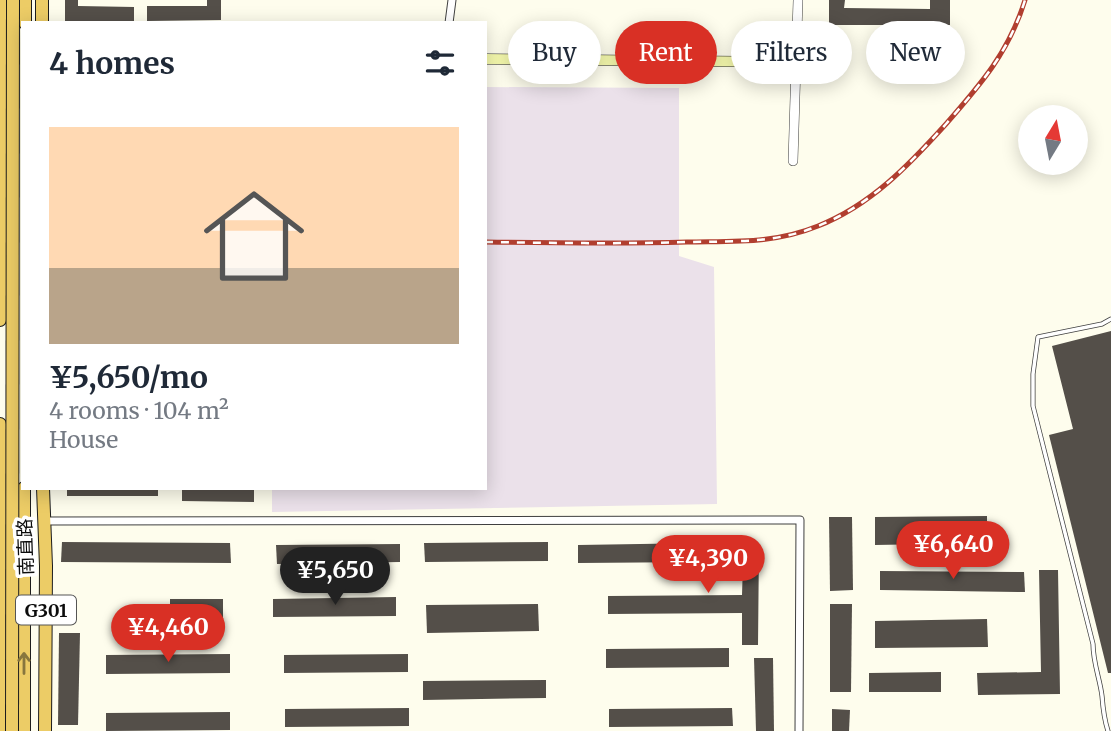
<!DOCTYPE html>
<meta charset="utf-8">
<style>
body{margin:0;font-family:Merriweather,"Noto Sans SC",serif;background:#f2f2f3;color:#1f2937;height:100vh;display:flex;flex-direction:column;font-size:26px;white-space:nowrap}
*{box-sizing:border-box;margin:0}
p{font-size:23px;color:#747a83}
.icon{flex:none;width:38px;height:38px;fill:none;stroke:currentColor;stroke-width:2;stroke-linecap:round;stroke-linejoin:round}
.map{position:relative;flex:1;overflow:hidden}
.details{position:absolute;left:21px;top:21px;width:466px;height:469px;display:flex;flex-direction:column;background:#fff;border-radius:0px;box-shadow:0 4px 18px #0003}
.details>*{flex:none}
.guide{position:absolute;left:508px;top:21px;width:497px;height:63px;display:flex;gap:14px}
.needle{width:46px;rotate:10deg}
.fabs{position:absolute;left:1018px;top:105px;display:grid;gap:14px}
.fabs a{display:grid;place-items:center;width:70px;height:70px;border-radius:50%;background:#fff;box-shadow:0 4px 18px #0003;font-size:35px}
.price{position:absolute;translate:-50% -60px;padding:0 16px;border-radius:24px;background:#d93025;color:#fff;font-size:23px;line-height:46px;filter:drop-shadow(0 2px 4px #0008)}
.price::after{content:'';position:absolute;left:50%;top:42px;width:21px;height:16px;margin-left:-10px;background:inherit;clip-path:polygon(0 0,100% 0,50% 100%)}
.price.active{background:#222;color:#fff}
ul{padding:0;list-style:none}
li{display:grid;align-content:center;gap:14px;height:371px;padding:0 28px}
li+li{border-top:2px solid #e0e1e3}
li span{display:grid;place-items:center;height:217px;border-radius:0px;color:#555}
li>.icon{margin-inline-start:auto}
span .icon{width:126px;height:126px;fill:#fffc;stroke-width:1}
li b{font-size:30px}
h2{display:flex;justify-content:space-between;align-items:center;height:84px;padding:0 28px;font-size:30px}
.chip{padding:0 24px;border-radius:32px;background:#fff;box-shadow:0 4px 18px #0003;font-size:24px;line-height:63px}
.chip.active{background:#d93025;color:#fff}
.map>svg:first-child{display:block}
.industrial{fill:#ebe1ea}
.building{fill:#544f49}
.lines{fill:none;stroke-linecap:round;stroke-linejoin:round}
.service-casing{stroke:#3f3f3f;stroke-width:5}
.minor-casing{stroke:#3f3f3f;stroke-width:9}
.tertiary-casing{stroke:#3f3f3f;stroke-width:10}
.secondary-casing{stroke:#2e2e2e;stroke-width:11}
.trunk-casing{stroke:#1d1d1d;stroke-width:14}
.service{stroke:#fff;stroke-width:3.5}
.minor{stroke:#fff;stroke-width:7}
.tertiary{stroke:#fff;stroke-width:9}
.secondary{stroke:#f5f9ad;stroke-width:10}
.trunk{stroke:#eccc66;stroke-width:12}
.rail-casing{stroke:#b13e2f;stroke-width:5}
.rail{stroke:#fff;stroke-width:2.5;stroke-dasharray:8;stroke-linecap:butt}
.trunk-bridge-casing{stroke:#1d1d1d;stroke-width:14;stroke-linecap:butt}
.trunk-bridge{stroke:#eccc66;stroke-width:12}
.oneway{stroke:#87763e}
.labels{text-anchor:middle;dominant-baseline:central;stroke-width:7;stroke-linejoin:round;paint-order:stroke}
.shield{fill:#fff;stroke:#555;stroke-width:2}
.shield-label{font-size:18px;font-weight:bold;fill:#0c0c0c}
.street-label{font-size:19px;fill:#0c0c0c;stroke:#fff}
</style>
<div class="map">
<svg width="1111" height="731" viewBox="0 0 1111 731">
<rect width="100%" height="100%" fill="#fefded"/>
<path class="industrial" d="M 485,87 L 679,88 L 679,256 L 714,267 L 717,504 L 272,512 L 272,488 L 485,488 Z"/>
<g class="building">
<path d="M 65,0 L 78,0 L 78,6 L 134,7 L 134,23 L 65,21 Z"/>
<path d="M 207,0 L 221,0 L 221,20 L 147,21 L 147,6 L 207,6 Z"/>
<path d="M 829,0 L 845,0 L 844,8 L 930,9 L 930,0 L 950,0 L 950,25 L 829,25 Z"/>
<path d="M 1111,331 L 1111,673 L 1108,673 L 1049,435 L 1073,429 L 1052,346 Z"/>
<rect x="67" y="488" width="91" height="8"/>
<path d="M 182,488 L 254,488 L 254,502 L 182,501 Z"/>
<path d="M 987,516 L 987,543 L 875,545 L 875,517 Z"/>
<path d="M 829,517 L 852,517 L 853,590 L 830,591 Z"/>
<path d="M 62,542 L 230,543 L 231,563 L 61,562 Z"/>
<path d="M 548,542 L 548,561 L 425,562 L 424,543 Z"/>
<path d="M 702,543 L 702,562 L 578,563 L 578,545 Z"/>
<path d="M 400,544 L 400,562 L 277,564 L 276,545 Z"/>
<path d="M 717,544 L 759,544 L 758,645 L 742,645 L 742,613 L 608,614 L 608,596 L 742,595 L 743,563 L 717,563 Z"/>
<path d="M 1039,570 L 1058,570 L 1060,694 L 978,695 L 977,673 L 1041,672 Z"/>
<path d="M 880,571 L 1024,572 L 1025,592 L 880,590 Z"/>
<path d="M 396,597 L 396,616 L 273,617 L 273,599 Z"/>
<rect x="170" y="599" width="53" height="19"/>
<path d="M 538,604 L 539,631 L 427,633 L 426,605 Z"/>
<path d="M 830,604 L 852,604 L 851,692 L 830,692 Z"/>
<path d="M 987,619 L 988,647 L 875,648 L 875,621 Z"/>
<path d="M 59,633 L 80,633 L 78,725 L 58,725 Z"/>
<path d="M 729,648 L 729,667 L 606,668 L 606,649 Z"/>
<path d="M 230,654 L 230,673 L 106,674 L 106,655 Z"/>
<path d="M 408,654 L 408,672 L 284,673 L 284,655 Z"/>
<path d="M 754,658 L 773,658 L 774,731 L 756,731 Z"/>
<path d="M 941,672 L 941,692 L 869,692 L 869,673 Z"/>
<path d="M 546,680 L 546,698 L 423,700 L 423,681 Z"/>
<path d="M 409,708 L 409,726 L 285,727 L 285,709 Z"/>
<path d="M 732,708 L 733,726 L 609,727 L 609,709 Z"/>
<path d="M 832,709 L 850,710 L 849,731 L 832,731 Z"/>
<path d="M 230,712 L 230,730 L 106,731 L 106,713 Z"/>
</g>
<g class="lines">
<g class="service-casing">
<path id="service" d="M 1108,731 C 1104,719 1103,709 1102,696 C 1100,679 1093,663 1093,644 L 1033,406 L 1033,374 L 1038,337 L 1102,324 L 1111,319"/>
</g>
<g class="minor-casing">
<g id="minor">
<path d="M 449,23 L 452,0"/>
<path d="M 43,521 L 800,520 L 799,731"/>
</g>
</g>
<g class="tertiary-casing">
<path id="tertiary" d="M 793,161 L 798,0"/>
</g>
<g class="secondary-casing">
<path id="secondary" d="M 485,59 L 797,62"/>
</g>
<g class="trunk-casing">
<g id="trunk">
<path d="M 42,0 L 42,23"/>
<path d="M 25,23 L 25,0"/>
<path d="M 0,320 L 3,0"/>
<path d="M 0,424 L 2,731"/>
<path d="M 43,488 L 46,566 L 45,731"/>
<path d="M 24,731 L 24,488"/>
</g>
</g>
<use href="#service" class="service"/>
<use href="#minor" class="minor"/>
<use href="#tertiary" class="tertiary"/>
<use href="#secondary" class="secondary"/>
<use href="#trunk" class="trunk"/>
<g class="rail-casing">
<path id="rail" d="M 485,242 C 552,243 620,244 687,242 C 733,241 774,244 818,226 C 871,205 909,165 946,124 C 981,84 1009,52 1025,0"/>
</g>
<use href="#rail" class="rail"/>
<g class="trunk-bridge-casing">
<path id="trunk-bridge" d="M 12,731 L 13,0"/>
</g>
<use href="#trunk-bridge" class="trunk-bridge"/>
</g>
<defs><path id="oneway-shaft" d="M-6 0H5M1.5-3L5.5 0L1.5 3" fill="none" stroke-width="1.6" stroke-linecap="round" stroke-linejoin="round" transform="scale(1.75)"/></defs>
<use class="oneway" href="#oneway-shaft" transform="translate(24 663) rotate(-90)"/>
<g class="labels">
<rect class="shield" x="16" y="595.5" width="60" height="29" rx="5"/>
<g class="shield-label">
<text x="46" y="610">G301</text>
</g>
<g class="street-label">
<text transform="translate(25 547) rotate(-92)">南直路</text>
</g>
</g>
</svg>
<div class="fabs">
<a><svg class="needle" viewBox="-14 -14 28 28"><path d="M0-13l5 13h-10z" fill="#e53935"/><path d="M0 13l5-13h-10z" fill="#747a83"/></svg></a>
</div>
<b class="price" style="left:953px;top:581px">¥6,640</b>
<b class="price" style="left:708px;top:595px">¥4,390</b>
<b class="price active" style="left:335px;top:607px">¥5,650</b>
<b class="price" style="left:168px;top:664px">¥4,460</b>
<div class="guide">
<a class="chip">Buy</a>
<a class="chip active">Rent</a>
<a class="chip">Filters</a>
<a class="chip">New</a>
</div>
<section class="details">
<h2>4 homes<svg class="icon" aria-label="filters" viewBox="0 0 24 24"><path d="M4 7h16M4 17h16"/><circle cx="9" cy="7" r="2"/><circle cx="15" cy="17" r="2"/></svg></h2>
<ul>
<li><span style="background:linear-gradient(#ffd9b3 65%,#b9a48a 0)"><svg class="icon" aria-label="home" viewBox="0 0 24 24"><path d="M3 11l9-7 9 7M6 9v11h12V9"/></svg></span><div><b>¥5,650/mo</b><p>4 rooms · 104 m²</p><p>House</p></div></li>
</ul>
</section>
</div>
